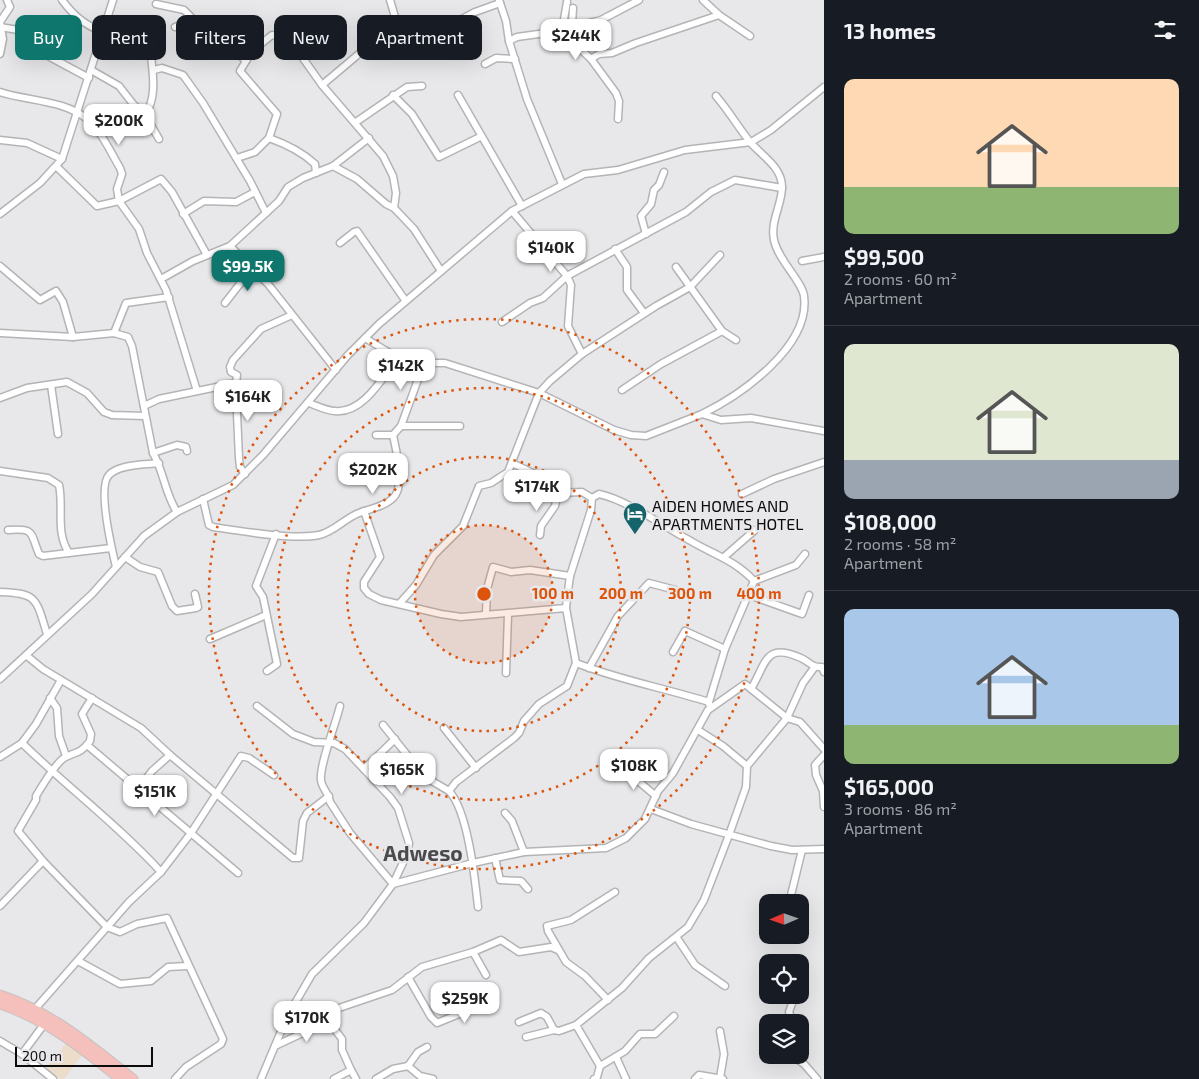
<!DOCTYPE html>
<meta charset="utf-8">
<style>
body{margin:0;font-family:"Exo 2",sans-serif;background:#242831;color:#f1f3f6;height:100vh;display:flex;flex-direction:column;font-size:19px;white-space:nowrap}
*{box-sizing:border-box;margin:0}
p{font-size:16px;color:#9ea1a6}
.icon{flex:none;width:28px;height:28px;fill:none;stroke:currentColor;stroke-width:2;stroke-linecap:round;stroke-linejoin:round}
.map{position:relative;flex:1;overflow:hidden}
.drawer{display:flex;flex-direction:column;background:#171b24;width:375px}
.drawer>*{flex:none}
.banner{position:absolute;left:15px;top:15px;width:475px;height:45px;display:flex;gap:10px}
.needle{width:32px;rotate:268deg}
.controls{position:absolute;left:759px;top:894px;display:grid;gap:10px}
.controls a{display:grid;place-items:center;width:50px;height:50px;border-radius:10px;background:#171b24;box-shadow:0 5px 20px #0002;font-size:25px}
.scale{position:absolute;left:15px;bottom:12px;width:138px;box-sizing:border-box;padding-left:5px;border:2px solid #0c0b0c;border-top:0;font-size:14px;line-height:18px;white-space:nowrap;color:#0c0b0c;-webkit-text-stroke:4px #e8e8eb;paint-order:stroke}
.price{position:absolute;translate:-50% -42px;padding:0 11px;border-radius:10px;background:#fff;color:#222;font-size:16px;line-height:32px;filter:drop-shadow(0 1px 2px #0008)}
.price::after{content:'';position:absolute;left:50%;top:30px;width:15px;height:11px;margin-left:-8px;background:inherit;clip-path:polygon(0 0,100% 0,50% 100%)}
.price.selected{background:#0f766e;color:#fff}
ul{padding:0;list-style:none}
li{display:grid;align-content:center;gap:10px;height:265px;padding:0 20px}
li+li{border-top:1px solid #363941}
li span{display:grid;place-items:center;height:155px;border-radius:10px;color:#555}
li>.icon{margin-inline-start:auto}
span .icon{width:90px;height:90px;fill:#fffc;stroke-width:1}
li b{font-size:21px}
h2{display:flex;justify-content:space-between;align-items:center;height:60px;padding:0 20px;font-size:21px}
.chip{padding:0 18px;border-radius:10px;background:#171b24;box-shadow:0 5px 20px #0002;font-size:18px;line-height:45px}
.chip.selected{background:#0f766e;color:#fff}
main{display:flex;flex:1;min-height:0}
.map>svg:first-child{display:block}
.education{fill:#ecdcca}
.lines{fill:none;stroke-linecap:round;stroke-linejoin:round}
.minor-casing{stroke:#b4b3b6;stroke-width:9}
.major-casing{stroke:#c5c4c5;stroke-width:11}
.minor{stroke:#fff;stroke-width:6}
.major{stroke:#f5bfbb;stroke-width:9}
.ring{fill:none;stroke:#dd550c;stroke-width:2.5;stroke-dasharray:2.5 5}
.labels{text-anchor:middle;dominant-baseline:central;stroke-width:5;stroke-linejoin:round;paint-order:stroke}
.poi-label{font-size:16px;fill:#0c0b0c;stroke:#e8e8eb;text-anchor:start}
.district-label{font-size:21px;font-weight:bold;fill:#4a4a4d;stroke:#e8e8eb}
.centre{fill:#dd550c;stroke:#e8e8eb;stroke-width:2.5}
.ring-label{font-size:15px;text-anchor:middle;font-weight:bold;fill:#dd550c;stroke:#e8e8eb;stroke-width:5;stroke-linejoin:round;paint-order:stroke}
</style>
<main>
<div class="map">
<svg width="824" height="1079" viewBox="0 0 824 1079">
<rect width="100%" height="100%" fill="#e8e8eb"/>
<path class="education" d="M 67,1042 L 83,1054 L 64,1079 L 60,1079 L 46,1068 Z"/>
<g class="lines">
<g class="minor-casing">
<g id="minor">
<path d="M 62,0 C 73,15 85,26 102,31"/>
<path d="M 499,0 L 506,21 L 509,41 L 527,99 L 562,184"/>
<path d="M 703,0 L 719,15 L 750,36"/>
<path d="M 567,2 L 563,25 L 573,42 L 591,59 L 616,93 L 619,101 L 618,119"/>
<path d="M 156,4 L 184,10 L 194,20"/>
<path d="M 572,24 L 573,8"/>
<path d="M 0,27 L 18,30 L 50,57 L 89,78"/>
<path d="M 175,27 L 194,20 L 211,32 L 223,48 L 236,52 L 246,61"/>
<path d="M 436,33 L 475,12 L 500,3"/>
<path d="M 509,41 L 517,37 L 553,32 L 563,25 L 581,25 L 601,20 L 639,0"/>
<path d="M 0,54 L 3,39 L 0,22 L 10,7 L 7,0"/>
<path d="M 591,59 L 599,54 L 612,53 L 636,43 L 719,15"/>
<path d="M 485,64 L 496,58 L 515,59"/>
<path d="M 91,70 L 119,86 L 133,104 L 145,115 L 159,139"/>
<path d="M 154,70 L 162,68 L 183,75 L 203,103 L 250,181 L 266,213"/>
<path d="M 322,85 L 360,53 L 368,42 L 395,17 L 390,0"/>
<path d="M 0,92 C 27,101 66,100 88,120 C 102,132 111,153 120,168 L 122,174 L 117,189 L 119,201 L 139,229 L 147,253 L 166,290 L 197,391"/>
<path d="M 393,95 L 412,114 L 439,157 L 480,137"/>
<path d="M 458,95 L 522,206"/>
<path d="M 145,115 C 157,98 153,75 151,56 L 155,49 L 158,23"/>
<path d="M 356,122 L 407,87 L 422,86"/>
<path d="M 0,140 L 27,143 L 62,159"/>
<path d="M 237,158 L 255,152 L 269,138"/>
<path d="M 333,166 L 357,179 L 386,204 L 394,208"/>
<path d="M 57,167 L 97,206 L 119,201 L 161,179 L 172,192 L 207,255"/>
<path d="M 316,173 L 315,164 C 302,152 286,144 269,138 L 277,114 L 240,71 L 252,51 L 272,35 L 290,40 L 322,85 L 383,156 L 393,176 L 396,193 L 394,208 L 414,229 L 441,271"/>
<path d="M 0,214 L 40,183 L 62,159 L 113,0"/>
<path d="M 183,214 L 204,201 L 236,202 L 255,192"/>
<path d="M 646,234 L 641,216 L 651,204 L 654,190 L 659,185 L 664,172"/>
<path d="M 340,243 L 354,232 L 357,231 L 405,300"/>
<path d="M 230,246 L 268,284 L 336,370"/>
<path d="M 615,249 L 627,267 L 627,290 L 644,313"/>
<path d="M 802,261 L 824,257"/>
<path d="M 0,266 L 40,300 L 56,291 L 63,302 L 73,337"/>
<path d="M 676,267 L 722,331 L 736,340"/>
<path d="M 161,279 L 193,261 L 230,246 L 279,201 L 288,187 L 303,178 L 333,166 L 369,138"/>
<path d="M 225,303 L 253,267"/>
<path d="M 502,322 L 530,303 L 543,298 L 567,276 L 512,211"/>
<path d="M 0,333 L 73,337 L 114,333 L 128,337 L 132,346 L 153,453 C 164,472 165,494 177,512"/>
<path d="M 114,333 L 126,303 L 169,297"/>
<path d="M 365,338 L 398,358 L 424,363 L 445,363 L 539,393 L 614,430 L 631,435 L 646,436 L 702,414 L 721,420 L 751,418 L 824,431"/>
<path d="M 582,354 L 568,326 L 571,285 L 567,276 L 686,212 L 711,192 L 735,180 L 782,188"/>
<path d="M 51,385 L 58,434"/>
<path d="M 231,385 L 236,392 L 239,458 L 240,467 L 245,474"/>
<path d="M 622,390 L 661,364 L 722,331"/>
<path d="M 0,398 L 27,388 L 67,382 L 87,393 L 104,412 L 112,415 L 145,416"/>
<path d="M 309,403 C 317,406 327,411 335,411 C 363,414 383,377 398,358"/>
<path d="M 144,406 L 159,399 L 236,383 L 237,375 L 231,372 L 230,367 L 233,360 L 261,329 L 292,315"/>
<path d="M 702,414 C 741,395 811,346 804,296 C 802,281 778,260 774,240 C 770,221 782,205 782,187 C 782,167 762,156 750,142 C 738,127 729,111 716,96"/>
<path d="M 401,426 L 460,426"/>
<path d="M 376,435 L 393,435 L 401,426 L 424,363"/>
<path d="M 153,453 L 177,445 L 186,447 L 187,451"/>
<path d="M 512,463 L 541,477 L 558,493 L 582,492 L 592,498"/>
<path d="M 0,471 L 48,478 L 59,485 C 64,508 55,532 69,553"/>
<path d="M 742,494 L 774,479 L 824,462"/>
<path d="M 203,499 L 209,525 L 213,527 C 240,531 294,540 319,535 C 334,532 345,518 359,513 C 372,508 392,505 397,492 C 403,477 396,450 393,435"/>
<path d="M 364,511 L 380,557 L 364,582 L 364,588 L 369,594 L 381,600 L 441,614 L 461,617 L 566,608"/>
<path d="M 8,530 C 35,528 30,532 39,554 L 43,556 L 111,548"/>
<path d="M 540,535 L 541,526 L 555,506 L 558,493"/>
<path d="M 125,557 L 140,567 L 158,572 L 172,606 L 177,611 L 196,608 L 198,607 L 195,594"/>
<path d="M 724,557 L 755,530"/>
<path d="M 116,567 C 112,550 97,487 109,475 C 119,464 145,465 159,463"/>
<path d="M 754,581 L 796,565 L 805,554"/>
<path d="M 0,592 C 38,593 36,599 47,634"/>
<path d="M 749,595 L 802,614 L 809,595"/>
<path d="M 399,604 L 416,585 L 434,555 L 463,526 L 479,486 L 491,483 L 508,472 L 539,393 L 550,381 L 582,354 L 656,306 L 690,287 L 720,255"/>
<path d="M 486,614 L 487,589 L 493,567 L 511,572 L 530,570 L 570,576"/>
<path d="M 210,639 L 266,615"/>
<path d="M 673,652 L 685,631 L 725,649"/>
<path d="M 27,656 L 43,669 L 141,728 L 170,755 L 293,858 L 299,858 L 303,821 L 307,813 L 329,796"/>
<path d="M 576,663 C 620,680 664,688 709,702 L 709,704"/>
<path d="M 589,668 L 618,616 L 649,583 L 683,592"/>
<path d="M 814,668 L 803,683 L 787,718 L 800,722 L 824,749"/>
<path d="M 267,671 L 277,664 L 263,597 L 256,586 L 276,534"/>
<path d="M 506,673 L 508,614"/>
<path d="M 0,679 L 92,594 L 144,536 L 177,512 L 233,485 L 263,455 L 348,355 L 379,324 L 512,211 L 584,174 L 618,170 L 685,150 L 751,142 L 771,130 L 824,87"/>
<path d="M 751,689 C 767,662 765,642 801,658 C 810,662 812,668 822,667 L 824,672"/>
<path d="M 50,698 L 57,708 L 59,736 L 66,756"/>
<path d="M 92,698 L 82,714 L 91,734 L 90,741 C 81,754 74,752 64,758 C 55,764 42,786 36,796 L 36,800 L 18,831 L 43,861 L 107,927 L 120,932 L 137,924 L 167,918 L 223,1039 L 221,1044 L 186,1067 L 175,1079"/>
<path d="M 257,706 L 293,734 L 314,742 L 334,743 L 345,749 L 390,797 L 398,808 L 409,843 L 408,852 L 393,884 L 350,833 L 330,802 C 329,793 322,789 321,780 C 319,766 336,723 340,706"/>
<path d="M 383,725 L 425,777 L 449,791"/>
<path d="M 444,728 L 476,768"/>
<path d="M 698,730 L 723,746 L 747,766"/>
<path d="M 22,743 C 67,787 118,825 161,872"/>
<path d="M 87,745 L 238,873"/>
<path d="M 824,755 L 815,765 L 816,775 L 823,791 L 824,807"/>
<path d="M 0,757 L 22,743 L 36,724 L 61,680"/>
<path d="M 364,769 L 395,739"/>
<path d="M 626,771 L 656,796"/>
<path d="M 138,789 L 152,771 L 170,755"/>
<path d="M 651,809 L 691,824 L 771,846 L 792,850 L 824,849"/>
<path d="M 505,813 L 512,821 L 524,852"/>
<path d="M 495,858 L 500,880 L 521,881 L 528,889"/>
<path d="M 791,895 L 802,850"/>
<path d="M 0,906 L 43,861"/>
<path d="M 478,907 C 475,879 468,811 449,791 L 456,782 L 514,738 L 519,733 L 524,721 L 539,704 L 567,686 L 576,663 L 566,608 L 567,598 L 570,576 L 591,510 L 592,498 L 599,494 C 627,500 663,526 689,540 C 712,554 735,560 754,581 L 725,649 L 709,702"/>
<path d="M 677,938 L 695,965 L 725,986"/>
<path d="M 473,952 L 486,975"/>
<path d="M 78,961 L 120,984 L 151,981 L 168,967 L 188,966"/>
<path d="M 800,975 L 804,962"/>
<path d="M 408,977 L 431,1017 L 437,1023 L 481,1005"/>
<path d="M 608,1000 L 585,976 L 566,962 L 548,931 L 547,926 L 571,920 L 615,892"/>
<path d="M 35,1009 L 129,902 L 161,872 L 191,833 L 241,756 L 249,758 L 274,775"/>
<path d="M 326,1018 L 342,1039 L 342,1050 L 351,1070"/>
<path d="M 519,1022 L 541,1013 L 547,1017 L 554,1030 L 559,1031 L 576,1025"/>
<path d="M 793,1022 L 789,1012 L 795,995"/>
<path d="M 800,1029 L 802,1031 L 800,1038"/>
<path d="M 720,1031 L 724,1054 L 720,1078"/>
<path d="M 526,1037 L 554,1030"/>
<path d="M 0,1041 L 22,1054 L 53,1079"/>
<path d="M 275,1046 L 309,1030 L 339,1008 L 392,990 L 422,967 L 473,952 L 501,940 L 519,952 L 551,947 L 558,950"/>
<path d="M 22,1054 L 45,1023"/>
<path d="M 791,1055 L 804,1064 L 817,1079"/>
<path d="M 616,1057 L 626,1079"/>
<path d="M 408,1066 L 418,1052 L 427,1047"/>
<path d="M 600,1066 L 625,1051 L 640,1034 L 655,1034 L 674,1016"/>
<path d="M 261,1079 L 287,1017 L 312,974 L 364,923 L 393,884 L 473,863 L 524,852 L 606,848 L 626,838 L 645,819 L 658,791 L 673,773 L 708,710 L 745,684 L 787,718 L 747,766 L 746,787 L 729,835 L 704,900 L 688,927 L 649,958 L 622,988 L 576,1025 L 600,1066 L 597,1077 L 594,1079"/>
<path d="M 334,1079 L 351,1070 L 356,1079"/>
<path d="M 376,1079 L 393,1069 L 408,1066 L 420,1076 L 433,1079"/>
<path d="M 695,1079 L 699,1075 L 723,1079"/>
</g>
</g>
<g class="major-casing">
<g id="major">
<path d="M 0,995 C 52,1012 91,1046 133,1079"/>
<path d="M 0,1004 C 47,1020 82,1048 120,1079"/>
</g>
</g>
<use href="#minor" class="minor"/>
<use href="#major" class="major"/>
</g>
<circle cx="484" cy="594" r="69" fill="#dd550c" fill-opacity=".12"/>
<g class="ring">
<circle cx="484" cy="594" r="69"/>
<circle cx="484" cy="594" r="137"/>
<circle cx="484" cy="594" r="206"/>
<circle cx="484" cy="594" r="275"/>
</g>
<defs>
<g id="hotel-pin" transform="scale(1.25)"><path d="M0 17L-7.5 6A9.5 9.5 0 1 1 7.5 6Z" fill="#16646b" stroke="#e8e8eb"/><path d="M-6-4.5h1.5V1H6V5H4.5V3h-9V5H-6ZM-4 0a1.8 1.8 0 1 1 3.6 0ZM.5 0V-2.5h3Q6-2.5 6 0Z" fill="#fff"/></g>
</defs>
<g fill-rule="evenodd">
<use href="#hotel-pin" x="635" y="514"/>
</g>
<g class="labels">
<g class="poi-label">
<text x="652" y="505">AIDEN HOMES AND<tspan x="652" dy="18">APARTMENTS HOTEL</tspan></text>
</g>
<g class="district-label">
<text x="423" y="852">Adweso</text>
</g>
</g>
<circle cx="484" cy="594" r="8" class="centre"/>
<g class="ring-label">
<text x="553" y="599">100 m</text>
<text x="621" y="599">200 m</text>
<text x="690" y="599">300 m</text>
<text x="759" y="599">400 m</text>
</g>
</svg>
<div class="controls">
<a><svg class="needle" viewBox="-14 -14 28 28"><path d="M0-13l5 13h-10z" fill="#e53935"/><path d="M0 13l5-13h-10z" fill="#9ea1a6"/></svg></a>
<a><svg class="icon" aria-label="locate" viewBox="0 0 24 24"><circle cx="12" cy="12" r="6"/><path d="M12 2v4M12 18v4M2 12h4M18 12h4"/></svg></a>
<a><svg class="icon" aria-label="layers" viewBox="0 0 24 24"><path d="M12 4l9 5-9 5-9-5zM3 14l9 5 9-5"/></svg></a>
</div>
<div class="scale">200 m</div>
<b class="price" style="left:576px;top:61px">$244K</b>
<b class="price" style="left:119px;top:146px">$200K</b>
<b class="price" style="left:551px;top:273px">$140K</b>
<b class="price selected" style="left:248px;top:292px">$99.5K</b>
<b class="price" style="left:401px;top:391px">$142K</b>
<b class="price" style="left:248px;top:422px">$164K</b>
<b class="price" style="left:373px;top:495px">$202K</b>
<b class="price" style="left:537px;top:512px">$174K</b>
<b class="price" style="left:634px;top:791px">$108K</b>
<b class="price" style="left:402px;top:795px">$165K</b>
<b class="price" style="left:155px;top:817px">$151K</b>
<b class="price" style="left:465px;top:1024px">$259K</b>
<b class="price" style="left:307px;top:1043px">$170K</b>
<div class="banner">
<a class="chip selected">Buy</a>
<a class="chip">Rent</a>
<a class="chip">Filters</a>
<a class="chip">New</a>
<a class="chip">Apartment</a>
</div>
</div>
<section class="drawer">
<h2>13 homes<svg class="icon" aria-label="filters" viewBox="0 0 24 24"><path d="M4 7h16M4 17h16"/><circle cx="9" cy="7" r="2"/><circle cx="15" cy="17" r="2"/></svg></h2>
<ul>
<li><span style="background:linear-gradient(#ffd9b3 70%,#8fb573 0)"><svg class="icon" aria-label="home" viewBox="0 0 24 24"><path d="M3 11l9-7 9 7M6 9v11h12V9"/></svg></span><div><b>$99,500</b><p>2 rooms · 60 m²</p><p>Apartment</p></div></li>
<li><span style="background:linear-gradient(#dfe7d0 75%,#9aa5b1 0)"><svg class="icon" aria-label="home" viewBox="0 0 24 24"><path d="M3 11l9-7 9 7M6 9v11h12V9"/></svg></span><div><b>$108,000</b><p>2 rooms · 58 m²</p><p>Apartment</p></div></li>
<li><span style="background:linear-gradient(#a9c7e8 75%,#8fb573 0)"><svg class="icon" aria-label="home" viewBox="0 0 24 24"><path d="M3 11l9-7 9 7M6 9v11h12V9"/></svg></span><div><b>$165,000</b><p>3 rooms · 86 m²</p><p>Apartment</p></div></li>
</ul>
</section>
</main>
